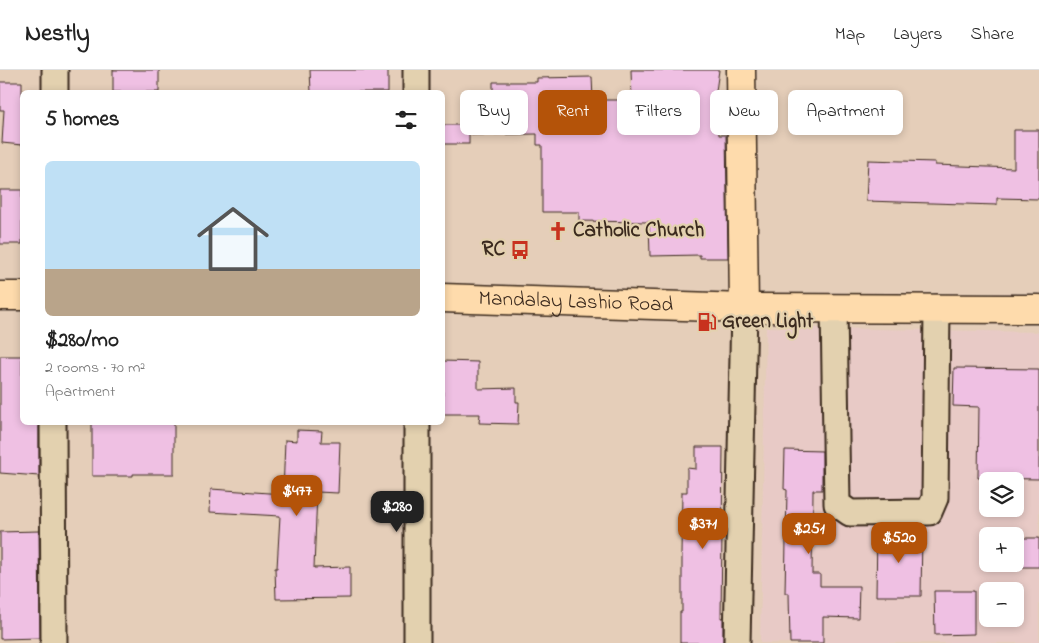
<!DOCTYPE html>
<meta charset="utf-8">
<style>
body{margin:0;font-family:"Indie Flower",sans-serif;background:#f2f2f2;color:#222;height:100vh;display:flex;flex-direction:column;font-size:19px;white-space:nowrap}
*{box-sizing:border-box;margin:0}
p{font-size:16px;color:#767676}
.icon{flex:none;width:28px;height:28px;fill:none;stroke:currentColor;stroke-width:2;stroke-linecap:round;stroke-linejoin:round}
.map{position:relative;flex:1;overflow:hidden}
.side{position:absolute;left:20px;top:20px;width:425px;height:335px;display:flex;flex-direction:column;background:#fff;border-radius:8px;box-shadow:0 2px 8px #0003}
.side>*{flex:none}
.guide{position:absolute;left:460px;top:20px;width:475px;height:45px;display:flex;gap:10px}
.buttons{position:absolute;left:979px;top:402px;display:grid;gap:10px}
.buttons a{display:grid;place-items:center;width:45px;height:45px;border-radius:8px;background:#fff;box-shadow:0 2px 8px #0003;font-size:25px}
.price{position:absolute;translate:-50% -42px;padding:0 11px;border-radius:10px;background:#b45309;color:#fff;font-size:16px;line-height:32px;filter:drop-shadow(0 1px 2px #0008)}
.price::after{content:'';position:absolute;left:50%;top:30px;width:15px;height:11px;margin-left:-8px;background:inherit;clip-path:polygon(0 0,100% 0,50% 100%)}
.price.current{background:#222;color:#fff}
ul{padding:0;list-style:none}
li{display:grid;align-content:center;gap:10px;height:265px;padding:0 25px}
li+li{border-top:1px solid #e0e0e0}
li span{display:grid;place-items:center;height:155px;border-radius:8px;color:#555}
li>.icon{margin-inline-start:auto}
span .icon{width:90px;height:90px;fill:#fffc;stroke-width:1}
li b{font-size:21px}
h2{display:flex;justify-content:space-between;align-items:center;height:60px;padding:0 25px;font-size:21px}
.pill{padding:0 18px;border-radius:8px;background:#fff;box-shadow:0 2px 8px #0003;font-size:18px;line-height:45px}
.pill.current{background:#b45309;color:#fff}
header{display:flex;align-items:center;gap:30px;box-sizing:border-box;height:70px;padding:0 25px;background:#fff;border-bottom:1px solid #e0e0e0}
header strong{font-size:24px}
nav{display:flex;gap:28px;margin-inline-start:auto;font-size:18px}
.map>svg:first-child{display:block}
.built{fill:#e8cac6;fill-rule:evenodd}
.building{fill:#efc0e3;stroke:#3b2a1e}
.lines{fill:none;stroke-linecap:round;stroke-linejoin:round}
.minor-casing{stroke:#3b2a1e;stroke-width:29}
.major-casing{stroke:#3b2a1e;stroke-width:31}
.highway-casing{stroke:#3b2a1e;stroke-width:31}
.minor{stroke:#e3d1af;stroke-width:25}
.major{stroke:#fedbac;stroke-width:28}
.highway{stroke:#fedbac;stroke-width:28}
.labels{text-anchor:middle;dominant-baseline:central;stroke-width:4.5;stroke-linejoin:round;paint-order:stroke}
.poi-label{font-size:21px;font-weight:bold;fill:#3b2a1e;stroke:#e3d1af;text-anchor:start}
.street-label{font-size:21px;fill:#3b2a1e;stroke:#e3d1af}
</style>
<header>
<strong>Nestly</strong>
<nav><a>Map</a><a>Layers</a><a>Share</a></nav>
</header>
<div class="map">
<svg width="1039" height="573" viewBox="0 0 1039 573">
<rect width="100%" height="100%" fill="#e5ceb9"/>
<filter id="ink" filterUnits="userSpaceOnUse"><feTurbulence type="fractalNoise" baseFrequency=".02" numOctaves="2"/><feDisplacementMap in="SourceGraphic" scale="10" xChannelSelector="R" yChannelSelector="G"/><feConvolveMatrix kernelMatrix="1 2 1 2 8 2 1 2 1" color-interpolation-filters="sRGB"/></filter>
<g filter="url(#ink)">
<path class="built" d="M 766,257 L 1039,262 L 1039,573 L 760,573 ZM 988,411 L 1015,411 L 1015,439 L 988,439 ZM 988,466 L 1015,466 L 1015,494 L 988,494 ZM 988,521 L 1015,521 L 1015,549 L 988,549 Z"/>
<g class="building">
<rect x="113" y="0" width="46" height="22"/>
<path d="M 310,0 L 388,0 L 388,22 L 311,22 Z"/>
<path d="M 631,0 L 719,0 L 713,42 L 718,42 L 719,65 L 726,65 L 728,188 L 700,188 L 700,185 L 650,186 L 649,152 L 579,151 L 579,142 L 542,142 L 542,75 L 537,75 L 537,64 L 472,65 L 472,30 L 493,29 L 493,12 L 537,12 L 537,8 L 592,7 L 593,30 L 632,30 Z"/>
<path d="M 0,12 L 22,12 L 22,75 L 2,73 L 4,40 L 0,40 Z"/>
<rect x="442" y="55" width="27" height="19"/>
<path d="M 1014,60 L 1039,60 L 1039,129 L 997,128 L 997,135 L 866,131 L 868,90 L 935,92 L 935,95 L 1014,98 Z"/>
<rect x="0" y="120" width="22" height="54"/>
<path d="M 0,286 L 22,286 L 22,352 L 39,352 L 39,406 L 0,403 Z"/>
<path d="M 443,291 L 478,292 L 478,319 L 516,318 L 516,332 L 519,332 L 518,354 L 479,353 L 480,344 L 443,344 Z"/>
<path d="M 954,298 L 1039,299 L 1039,409 L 978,408 L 979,337 L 953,336 Z"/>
<path d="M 92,352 L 174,352 L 174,404 L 133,404 L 133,406 L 92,406 Z"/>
<path d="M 297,360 L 322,361 L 321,372 L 340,372 L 338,423 L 317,422 L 314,498 L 350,497 L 350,528 L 276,529 L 275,498 L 277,498 L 280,446 L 210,442 L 211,419 L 283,424 L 285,370 L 297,371 Z"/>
<path d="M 696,377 L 723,377 L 721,548 L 723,548 L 723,573 L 680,573 L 680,542 L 682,542 L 682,485 L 681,485 L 682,422 L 687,422 L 687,398 L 696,399 Z"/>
<path d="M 785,380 L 822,381 L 822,420 L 813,420 L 812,504 L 820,504 L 820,516 L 859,516 L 858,548 L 823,547 L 823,573 L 790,573 L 789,523 L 785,523 L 787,420 L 784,419 Z"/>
<path d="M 39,461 L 40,568 L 0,569 L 0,462 Z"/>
<path d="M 877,461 L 922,462 L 921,526 L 876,526 Z"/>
<rect x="1017" y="468" width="22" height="29"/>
<path d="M 934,521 L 974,521 L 974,564 L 935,565 Z"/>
</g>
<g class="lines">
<g class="minor-casing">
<g id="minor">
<path d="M 416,0 L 416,22"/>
<path d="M 55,22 L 55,0"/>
<path d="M 834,238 L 837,434 L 850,443 L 929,442 L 935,428 L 937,238"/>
<path d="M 53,352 L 54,573"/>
<path d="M 417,352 L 417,573"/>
<path d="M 737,573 L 744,238"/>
</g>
</g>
<g class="major-casing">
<path id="major" d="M 741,0 L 744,238"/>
</g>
<g class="highway-casing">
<g id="highway">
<path d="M 0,226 L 22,226"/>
<path id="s1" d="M 442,228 L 744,238 L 1039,239"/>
</g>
</g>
<use href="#minor" class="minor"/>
<use href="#major" class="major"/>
<use href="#highway" class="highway"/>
</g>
</g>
<defs>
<g id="church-bare" transform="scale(1.5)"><path d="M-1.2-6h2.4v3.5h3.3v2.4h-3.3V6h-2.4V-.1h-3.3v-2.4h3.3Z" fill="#c8321e" stroke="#e3d1af" stroke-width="2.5" paint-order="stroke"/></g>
<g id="bus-bare" transform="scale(1.5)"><path d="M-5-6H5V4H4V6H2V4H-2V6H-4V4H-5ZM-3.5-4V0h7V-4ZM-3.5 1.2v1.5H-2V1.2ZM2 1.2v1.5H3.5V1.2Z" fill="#c8321e" stroke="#e3d1af" stroke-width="2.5" paint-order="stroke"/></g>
<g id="fuel-bare" transform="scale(1.5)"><path d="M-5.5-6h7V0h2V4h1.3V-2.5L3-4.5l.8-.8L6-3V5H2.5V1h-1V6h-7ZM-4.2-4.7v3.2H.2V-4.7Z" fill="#c8321e" stroke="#e3d1af" stroke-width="2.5" paint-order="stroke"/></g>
</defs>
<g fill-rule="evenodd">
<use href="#church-bare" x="558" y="161"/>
<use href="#bus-bare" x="520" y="180"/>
<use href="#fuel-bare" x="707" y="252"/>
</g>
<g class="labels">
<g class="poi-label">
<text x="573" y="161">Catholic Church</text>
<text x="505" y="180" text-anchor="end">RC</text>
<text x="722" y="252">Green Light</text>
</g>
<g class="street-label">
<text stroke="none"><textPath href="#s1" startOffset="134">Mandalay Lashio Road</textPath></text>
</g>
</g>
</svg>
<div class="buttons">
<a><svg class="icon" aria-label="layers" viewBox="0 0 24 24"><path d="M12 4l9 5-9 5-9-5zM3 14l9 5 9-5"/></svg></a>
<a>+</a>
<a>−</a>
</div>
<b class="price" style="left:297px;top:447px">$477</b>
<b class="price current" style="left:397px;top:463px">$280</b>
<b class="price" style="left:703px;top:480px">$371</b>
<b class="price" style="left:809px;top:485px">$251</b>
<b class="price" style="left:899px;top:494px">$520</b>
<div class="guide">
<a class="pill">Buy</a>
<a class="pill current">Rent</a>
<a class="pill">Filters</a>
<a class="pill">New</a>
<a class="pill">Apartment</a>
</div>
<section class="side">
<h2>5 homes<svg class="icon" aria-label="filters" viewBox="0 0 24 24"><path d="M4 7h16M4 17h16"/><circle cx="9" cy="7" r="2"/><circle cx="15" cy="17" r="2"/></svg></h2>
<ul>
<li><span style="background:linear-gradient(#bfe0f5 70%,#b9a48a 0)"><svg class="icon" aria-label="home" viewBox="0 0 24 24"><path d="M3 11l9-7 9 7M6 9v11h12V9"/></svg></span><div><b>$280/mo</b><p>2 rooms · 70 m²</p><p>Apartment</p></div></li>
</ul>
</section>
</div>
